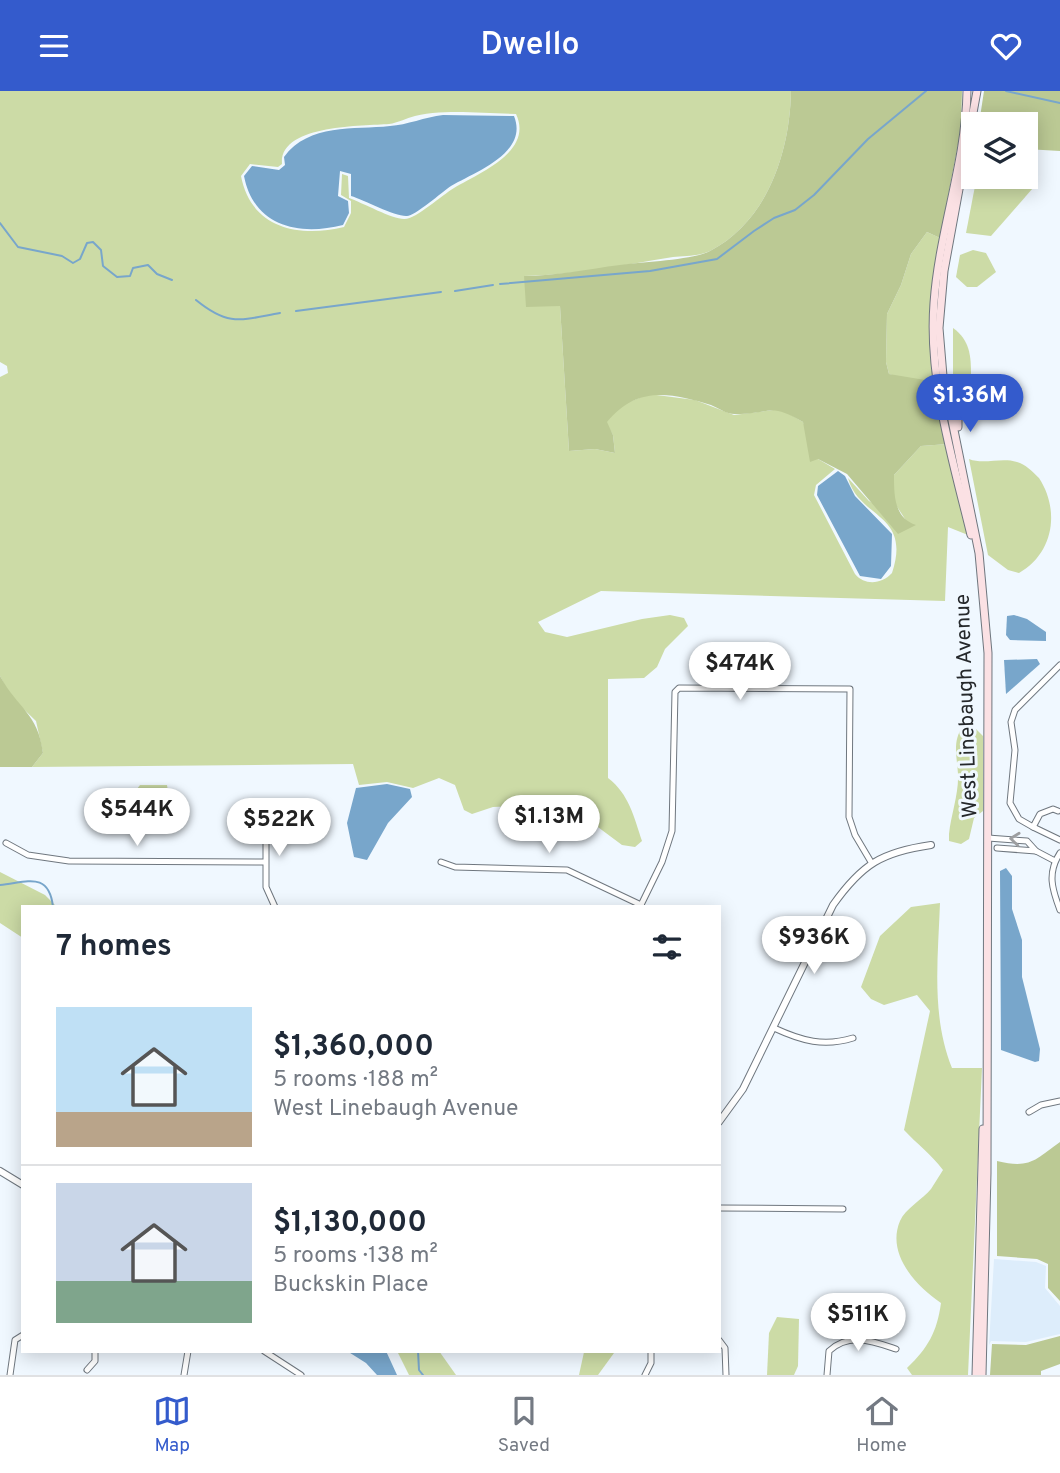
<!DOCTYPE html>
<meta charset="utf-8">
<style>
body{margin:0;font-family:Overpass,sans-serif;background:#f2f2f3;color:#1f2937;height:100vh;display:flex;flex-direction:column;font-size:26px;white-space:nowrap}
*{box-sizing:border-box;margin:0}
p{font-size:23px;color:#747a83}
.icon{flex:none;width:38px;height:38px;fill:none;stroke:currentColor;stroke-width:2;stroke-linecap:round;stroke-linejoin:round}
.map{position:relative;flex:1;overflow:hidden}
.panel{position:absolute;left:21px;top:814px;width:700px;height:448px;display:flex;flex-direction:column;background:#fff;border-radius:0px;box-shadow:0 4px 18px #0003}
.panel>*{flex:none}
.controls{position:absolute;left:961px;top:21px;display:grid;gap:14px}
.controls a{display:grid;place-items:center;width:77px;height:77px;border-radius:0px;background:#fff;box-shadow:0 4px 18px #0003;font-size:35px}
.price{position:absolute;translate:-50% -60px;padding:0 16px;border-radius:24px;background:#fff;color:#222;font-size:23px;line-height:46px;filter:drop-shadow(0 2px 4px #0008)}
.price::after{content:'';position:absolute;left:50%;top:42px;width:21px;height:16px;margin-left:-10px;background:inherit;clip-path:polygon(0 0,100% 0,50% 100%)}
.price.active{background:#345bcc;color:#fff}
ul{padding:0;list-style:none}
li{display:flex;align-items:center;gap:21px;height:175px;padding:0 35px}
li+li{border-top:2px solid #e0e1e3}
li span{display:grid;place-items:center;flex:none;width:196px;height:140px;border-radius:0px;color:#555}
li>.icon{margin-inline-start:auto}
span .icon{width:84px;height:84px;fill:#fffc;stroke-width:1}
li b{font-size:30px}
h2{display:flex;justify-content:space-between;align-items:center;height:84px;padding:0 35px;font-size:30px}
header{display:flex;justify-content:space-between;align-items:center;height:91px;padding:0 35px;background:#345bcc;color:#fff;font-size:32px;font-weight:600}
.tab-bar{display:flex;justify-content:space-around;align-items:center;height:98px;border-top:2px solid #e0e1e3;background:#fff;font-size:19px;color:#747a83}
.tab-bar a{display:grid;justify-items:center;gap:4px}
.tab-bar .active{color:#345bcc}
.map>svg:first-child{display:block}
.built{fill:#ddedfb}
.green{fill:#ccdba6;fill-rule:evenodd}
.forest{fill:#bbc994}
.water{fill:#78a6cb}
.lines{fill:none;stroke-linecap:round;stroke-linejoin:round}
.stream{stroke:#78a6cb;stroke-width:2}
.minor-casing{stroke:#6f777f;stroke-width:7}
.tertiary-casing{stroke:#6f777f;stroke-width:8}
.secondary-casing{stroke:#6f777f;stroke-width:9}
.minor{stroke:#fff;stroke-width:5}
.tertiary{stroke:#fff;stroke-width:6}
.secondary{stroke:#fbe1e4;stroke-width:7}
.oneway{stroke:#9d9ea0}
.labels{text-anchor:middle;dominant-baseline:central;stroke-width:6;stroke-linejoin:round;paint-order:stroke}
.street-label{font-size:21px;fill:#25282b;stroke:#f0f8ff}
</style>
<header><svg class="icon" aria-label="menu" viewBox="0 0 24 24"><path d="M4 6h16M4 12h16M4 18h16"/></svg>Dwello<svg class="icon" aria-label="heart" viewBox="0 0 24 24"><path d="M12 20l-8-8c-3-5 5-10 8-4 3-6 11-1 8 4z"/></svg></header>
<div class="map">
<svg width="1060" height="1284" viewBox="0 0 1060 1284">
<rect width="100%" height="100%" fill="#f0f8ff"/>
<path class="built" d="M 994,1168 L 1036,1171 L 1046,1175 L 1045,1197 L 1060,1215 L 1060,1243 L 1026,1251 L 991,1250 L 989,1254 Z"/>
<g class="green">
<path d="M 0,0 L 791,0 C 790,60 768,130 710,160 C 700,165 684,165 673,166 C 624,174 573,184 524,185 L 560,215 L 569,360 L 595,358 L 615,362 L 613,344 L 606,331 L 619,315 L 649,303 L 695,309 L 734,324 L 781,318 L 803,331 L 818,368 L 835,378 L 816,394 L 814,404 L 855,483 C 865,495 882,493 892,482 C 912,422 859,428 848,387 L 869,410 L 907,431 L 894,411 L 894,384 L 921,355 L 948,353 L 968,444 L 948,436 L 945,510 L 601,500 L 538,531 L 545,541 L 567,546 L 642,528 L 670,524 L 684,527 L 688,535 L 665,558 L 657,576 L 644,587 L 608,588 L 608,687 C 629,703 634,726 642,750 L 635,756 L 622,754 L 567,713 L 493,716 L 472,723 L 464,719 L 455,694 L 439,687 L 413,697 L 387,691 L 359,694 L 353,673 L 32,676 L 43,662 L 36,630 L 11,606 L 0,585 L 0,286 L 8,282 L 7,275 L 0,271 ZM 463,21 L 516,23 C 534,61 478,82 454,97 C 442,104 415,129 404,128 C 392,128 363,112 349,107 L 348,85 L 342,83 L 341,104 L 351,110 L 351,122 L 344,136 C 298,147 251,137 241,85 L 250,73 L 278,76 L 282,73 C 279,33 364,35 389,33 C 398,32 406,27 415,25 C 430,21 447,21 463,21 Z"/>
<path d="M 975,95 L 1033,97 L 991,145 L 966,142 Z"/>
<path d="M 927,141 L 940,147 L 930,219 L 936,298 L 889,283 L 886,271 L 887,223 L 901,194 L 911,163 Z"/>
<path d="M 973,159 L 986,162 L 996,181 L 977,196 L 967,196 L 956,186 L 960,164 Z"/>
<path d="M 953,237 C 970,249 971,265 971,284 L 953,289 Z"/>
<path d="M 969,368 C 984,374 1001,366 1017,371 C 1025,373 1033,381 1039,387 C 1060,419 1054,462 1019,482 L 1008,479 L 988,464 Z"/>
<path d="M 963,635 L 976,638 L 983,645 L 983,720 L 974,727 L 969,748 L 961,753 L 949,750 L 949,743 C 951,724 959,702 958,683 C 957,666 952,650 963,635 Z"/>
<path d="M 140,694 L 167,694 L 169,707 L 167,710 L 140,710 L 137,698 Z"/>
<path d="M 0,781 L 45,804 L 56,815 L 23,816 L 23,847 L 0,832 Z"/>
<path d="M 940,812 C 938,868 931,925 952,977 L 982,977 L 968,1284 L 912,1284 L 907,1277 C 928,1257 937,1241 941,1212 C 916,1195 886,1163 900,1130 C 905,1118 923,1108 931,1098 C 935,1092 939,1085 943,1079 C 931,1063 917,1053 904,1039 L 930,920 L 917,904 L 884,914 L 871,908 L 861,896 L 880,845 L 911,816 Z"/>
<path d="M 777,1226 L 799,1228 L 798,1275 L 794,1284 L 767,1284 L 769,1242 Z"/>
<path d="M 397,1260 L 439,1260 L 456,1284 L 409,1284 Z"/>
<path d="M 610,1260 L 614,1262 L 598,1284 L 579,1284 L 584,1261 Z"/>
</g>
<g class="forest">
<path d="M 791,0 L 962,0 L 961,38 L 940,147 L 927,141 L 911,163 L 901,194 L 887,223 L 886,271 L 889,283 L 931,290 L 936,298 L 948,353 L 921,355 L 894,384 C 894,404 894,427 916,434 L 898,443 L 847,383 L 818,368 L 810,371 L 803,331 C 770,311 770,323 736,323 C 728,324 718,317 711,314 C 670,301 636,295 607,331 L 613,344 L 615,362 L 595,358 L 569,360 L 560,215 L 526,216 L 524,185 C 556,185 588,178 620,174 C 642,171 693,169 710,160 C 768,130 790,60 791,0 Z"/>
<path d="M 984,0 L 1060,0 L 1060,60 L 1026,58 L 1026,33 L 979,33 Z"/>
<path d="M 0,585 C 18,618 38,622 43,662 L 32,676 L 0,676 Z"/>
<path d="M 1060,1051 L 1060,1210 L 1048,1197 L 1048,1173 L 1037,1168 L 997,1165 L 997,1070 C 1030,1078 1035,1069 1060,1051 Z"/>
<path d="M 1060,1245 L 1060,1273 L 1041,1280 L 1041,1284 L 990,1284 L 992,1253 L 1026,1254 Z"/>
</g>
<g class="water">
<path d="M 443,24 L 514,25 C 529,62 475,81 451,95 C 442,101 415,125 407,125 C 396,126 364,109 351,105 L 351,83 L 340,80 L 338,105 L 348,110 L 349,122 L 343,134 C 299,145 254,136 244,85 L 252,75 L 279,79 L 285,74 L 284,66 C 309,32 354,39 390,35 C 407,34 425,26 443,24 Z"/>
<path d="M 838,380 L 845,385 L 855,405 L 892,443 L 891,475 L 881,488 L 860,485 L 817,404 L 818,395 Z"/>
<path d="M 1014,524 L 1027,528 L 1046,541 L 1046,550 L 1010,549 L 1006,544 L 1007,525 Z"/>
<path d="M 1037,568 L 1040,573 L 1006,603 L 1004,569 Z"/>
<path d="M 387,693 L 410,698 L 412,706 L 388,732 L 367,769 L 354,766 L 347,732 L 356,697 Z"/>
<path d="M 1006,777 L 1012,785 L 1012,818 L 1022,849 L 1022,886 L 1040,958 L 1039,970 L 1035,971 L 1001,959 L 1000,780 Z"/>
<path d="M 347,1260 L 386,1260 L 397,1284 L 377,1284 L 366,1272 Z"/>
</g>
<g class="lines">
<g class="stream">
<path d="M 1006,0 L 1060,12"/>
<path d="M 0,132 L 18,156 L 62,165 L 73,172 L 80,168 L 87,152 L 93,151 L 101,159 L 103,175 L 117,186 L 130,185 L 133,177 L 148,174 L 157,183 L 172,189"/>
<path d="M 500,193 L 650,180 L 717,168 L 754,140 L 774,127 L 795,119 L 814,104 L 868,48 L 926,0"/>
<path d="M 455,200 L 493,194"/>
<path d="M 196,209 C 229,236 241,229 280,222"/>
<path d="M 296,220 L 441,201"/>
<path d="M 0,794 C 25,792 49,779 53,816"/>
<path d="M 418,1260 L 419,1279 L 423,1284"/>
</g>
<g class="minor-casing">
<g id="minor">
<path d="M 1058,720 L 1053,718 L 1040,723 L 1033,736 L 1019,728 L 1010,712 L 1015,659 L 1011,631 L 1015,619 L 1060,574"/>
<path d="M 266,722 L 266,796 L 275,816"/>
<path d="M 1033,736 L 1060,749"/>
<path d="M 988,747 L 1027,750 L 1036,760"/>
<path d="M 6,752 L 28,764 L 69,770 L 265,771"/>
<path d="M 997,757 L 1036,760 L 1055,770"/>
<path d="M 1060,762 C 1047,782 1052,798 1060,819"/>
<path d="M 441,771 L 455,776 L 567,779 L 641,814"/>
<path d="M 640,816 L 662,771 L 672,740 L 675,601 L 679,597 L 850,598 L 849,726 L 855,744 L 871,771"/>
<path d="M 774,937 C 802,950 824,956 853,947"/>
<path d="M 1029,1021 L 1041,1014 L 1060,1010"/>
<path d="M 719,1117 L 843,1118"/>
<path d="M 719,1249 L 725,1257 L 726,1284"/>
<path d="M 264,1260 L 301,1284"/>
<path d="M 87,1279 L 95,1270 L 95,1260"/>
<path d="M 10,1284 L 15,1249 L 23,1244"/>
<path d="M 184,1284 L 188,1260"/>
<path d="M 645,1284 L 651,1272 L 651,1260"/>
<path d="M 827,1284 L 829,1260 C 849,1241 872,1250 896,1258"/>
</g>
</g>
<g class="tertiary-casing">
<g id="tertiary">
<path d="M 719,1031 L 743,998 L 833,814 C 862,773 882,761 931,754"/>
<path d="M 0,1080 L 23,1094"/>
</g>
</g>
<g class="secondary-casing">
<g id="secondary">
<path d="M 967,0 C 966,72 939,140 934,212 C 928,289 953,370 971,444"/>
<path d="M 977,0 L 944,180 L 939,237 L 943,285 L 979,462 L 988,562 L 987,1082 L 982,1284"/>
<path d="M 958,336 L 958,325 L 965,319"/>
<path d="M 976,1284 L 983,1038"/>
</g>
</g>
<use href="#minor" class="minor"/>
<use href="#tertiary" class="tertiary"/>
<use href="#secondary" class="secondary"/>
</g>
<defs><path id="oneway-chevron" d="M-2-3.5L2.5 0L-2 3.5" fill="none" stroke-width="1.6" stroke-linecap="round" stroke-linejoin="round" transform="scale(1.75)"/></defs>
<use class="oneway" href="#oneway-chevron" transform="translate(1015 748) rotate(-174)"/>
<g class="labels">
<g class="street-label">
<text transform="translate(967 615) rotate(-92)">West Linebaugh Avenue</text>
</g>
</g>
</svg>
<div class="controls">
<a><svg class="icon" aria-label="layers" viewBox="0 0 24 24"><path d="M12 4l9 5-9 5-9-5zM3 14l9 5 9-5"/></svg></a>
</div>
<b class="price active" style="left:970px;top:343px">$1.36M</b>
<b class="price" style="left:740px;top:611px">$474K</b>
<b class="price" style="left:137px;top:757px">$544K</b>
<b class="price" style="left:549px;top:764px">$1.13M</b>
<b class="price" style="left:279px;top:767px">$522K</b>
<b class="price" style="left:814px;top:885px">$936K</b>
<b class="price" style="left:858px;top:1262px">$511K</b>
<section class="panel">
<h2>7 homes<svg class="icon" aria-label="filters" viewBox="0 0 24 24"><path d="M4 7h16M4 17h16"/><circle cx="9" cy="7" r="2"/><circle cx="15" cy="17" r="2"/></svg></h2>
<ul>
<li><span style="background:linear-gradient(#bfe0f5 75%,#b9a48a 0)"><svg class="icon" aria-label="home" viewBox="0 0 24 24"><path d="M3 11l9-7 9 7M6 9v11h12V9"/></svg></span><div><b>$1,360,000</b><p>5 rooms · 188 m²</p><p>West Linebaugh Avenue</p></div></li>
<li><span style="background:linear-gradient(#c9d6e8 70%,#7fa58c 0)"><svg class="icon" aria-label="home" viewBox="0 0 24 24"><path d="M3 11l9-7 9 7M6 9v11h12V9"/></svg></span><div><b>$1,130,000</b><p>5 rooms · 138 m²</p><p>Buckskin Place</p></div></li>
</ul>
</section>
</div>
<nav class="tab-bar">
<a class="active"><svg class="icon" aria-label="map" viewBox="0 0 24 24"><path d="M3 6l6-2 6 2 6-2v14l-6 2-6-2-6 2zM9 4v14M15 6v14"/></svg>Map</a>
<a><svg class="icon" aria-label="saved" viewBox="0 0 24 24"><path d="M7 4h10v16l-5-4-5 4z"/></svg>Saved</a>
<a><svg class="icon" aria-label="home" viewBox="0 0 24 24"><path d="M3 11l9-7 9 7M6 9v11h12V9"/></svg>Home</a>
</nav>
